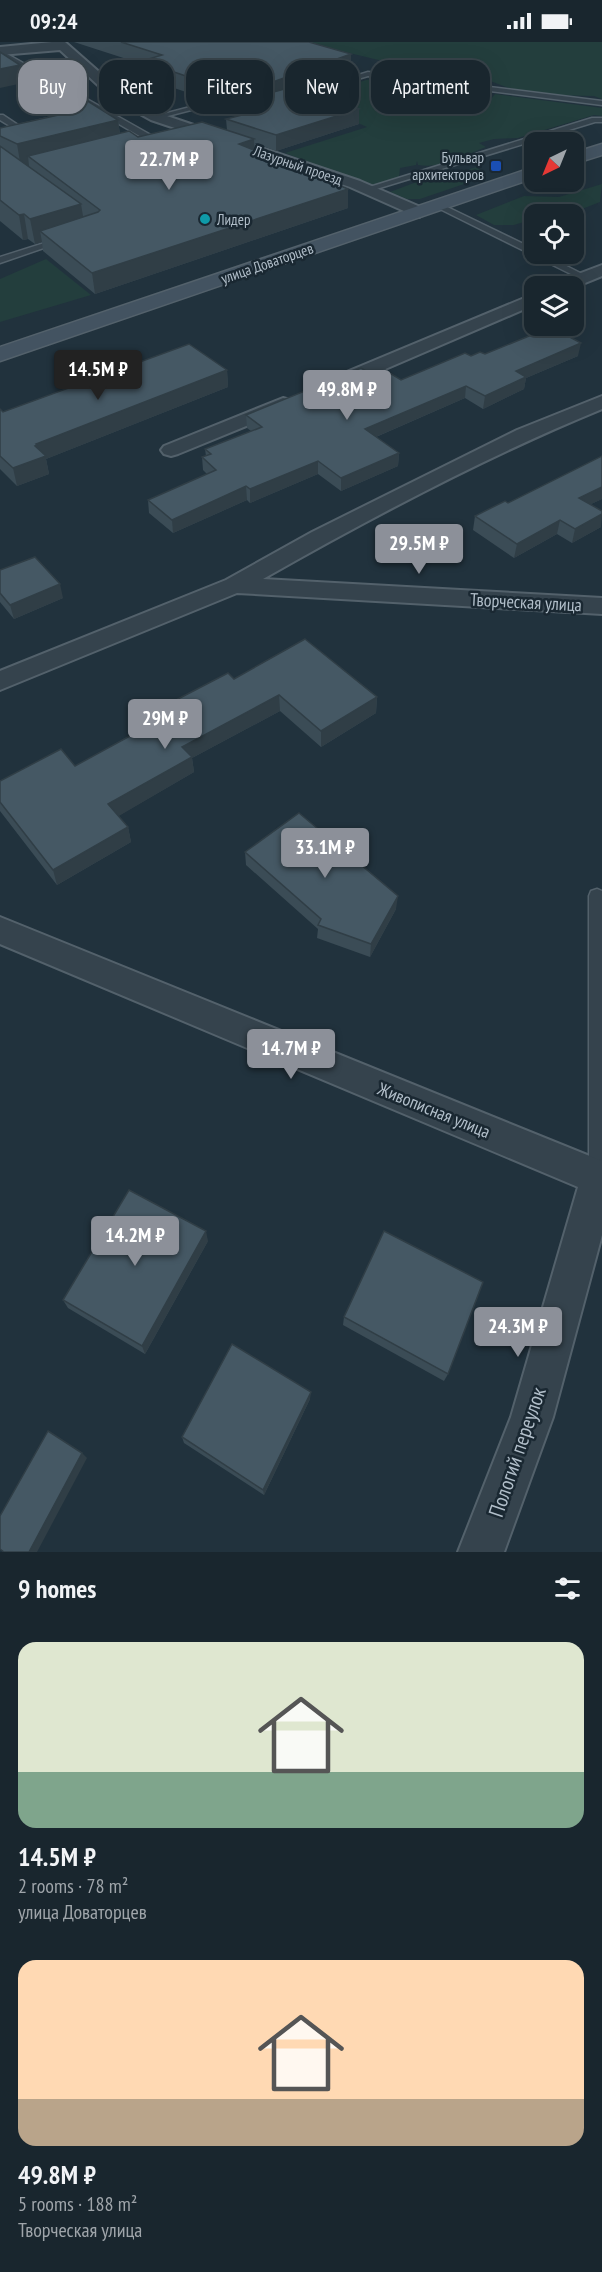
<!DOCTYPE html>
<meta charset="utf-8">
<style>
body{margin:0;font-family:"PT Sans Narrow",sans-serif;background:#222e36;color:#f1f3f6;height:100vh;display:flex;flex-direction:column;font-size:22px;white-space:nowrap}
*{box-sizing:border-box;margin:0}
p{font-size:20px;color:#9fa5aa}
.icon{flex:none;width:33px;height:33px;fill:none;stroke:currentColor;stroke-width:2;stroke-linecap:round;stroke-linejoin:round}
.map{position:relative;height:1510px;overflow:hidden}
.sheet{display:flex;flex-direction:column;background:#19262e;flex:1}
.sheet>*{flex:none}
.hud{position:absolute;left:18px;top:18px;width:567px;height:54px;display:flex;gap:12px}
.needle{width:39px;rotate:223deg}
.tools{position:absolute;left:524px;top:90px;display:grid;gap:12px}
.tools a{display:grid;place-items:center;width:60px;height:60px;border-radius:12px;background:#19262e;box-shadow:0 6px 24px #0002,0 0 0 2px #37434a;font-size:30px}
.price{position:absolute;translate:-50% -51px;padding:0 14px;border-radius:6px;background:#8c9099;color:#fff;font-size:20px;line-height:39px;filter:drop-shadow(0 2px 3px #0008)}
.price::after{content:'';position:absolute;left:50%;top:36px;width:18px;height:14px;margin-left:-9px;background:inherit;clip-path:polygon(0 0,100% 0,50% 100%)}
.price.selected{background:#222;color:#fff}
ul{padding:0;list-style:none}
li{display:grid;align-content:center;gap:12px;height:318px;padding:0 18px}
li span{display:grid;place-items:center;height:186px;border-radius:18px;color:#555}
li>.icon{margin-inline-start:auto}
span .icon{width:108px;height:108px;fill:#fffc;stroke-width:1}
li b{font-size:26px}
h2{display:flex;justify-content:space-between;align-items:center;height:72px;padding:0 18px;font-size:26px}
.pill{padding:0 21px;border-radius:18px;background:#19262e;box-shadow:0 6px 24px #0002,0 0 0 2px #37434a;font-size:21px;line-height:54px}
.pill.selected{background:#8c9099;color:#fff}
.status{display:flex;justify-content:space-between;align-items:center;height:42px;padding:0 30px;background:#19262e;direction:ltr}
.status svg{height:16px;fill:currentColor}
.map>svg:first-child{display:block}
.green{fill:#233e3d}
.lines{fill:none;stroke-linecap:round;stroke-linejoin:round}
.lane-casing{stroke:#53616b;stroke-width:3}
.street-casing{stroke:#53616b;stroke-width:4}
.secondary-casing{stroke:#53616b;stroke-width:3}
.lane{fill:#35434d;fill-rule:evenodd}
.street{fill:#35434d;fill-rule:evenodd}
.secondary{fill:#435361;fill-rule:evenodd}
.wall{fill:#3b4c56}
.shaded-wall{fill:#303e46}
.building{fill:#455864;stroke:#303e46;stroke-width:1.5}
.transit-dot{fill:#1a4fb4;stroke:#1a2832;stroke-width:2}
.culture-dot{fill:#0f9aa8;stroke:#1a2832;stroke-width:2}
.labels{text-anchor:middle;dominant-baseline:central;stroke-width:5;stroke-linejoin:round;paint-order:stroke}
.far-poi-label{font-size:15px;fill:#b1bec9;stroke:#1a2832;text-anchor:end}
.far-street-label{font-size:15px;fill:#b1bec9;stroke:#1a2832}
.street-label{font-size:18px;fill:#b1bec9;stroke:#1a2832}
.near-street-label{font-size:21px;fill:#b1bec9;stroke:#1a2832}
</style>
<div class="status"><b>09:24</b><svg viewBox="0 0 49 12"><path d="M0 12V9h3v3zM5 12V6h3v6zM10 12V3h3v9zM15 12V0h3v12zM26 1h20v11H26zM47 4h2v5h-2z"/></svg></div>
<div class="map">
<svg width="602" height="1510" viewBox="0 0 602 1510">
<rect width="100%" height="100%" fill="#21323d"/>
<g class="green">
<path d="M 304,0 L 602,0 L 602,57 L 594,54 L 550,53 L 509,46 L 463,29 L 428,30 Z"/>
<path d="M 374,37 L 377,43 L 490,58 L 495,52 L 602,66 L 602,74 L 594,73 L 518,96 L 494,97 L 479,101 L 486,105 C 463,114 443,127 418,123 L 417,119 L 416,123 L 400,126 L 399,136 L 372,144 L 285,111 L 367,85 L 311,61 L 289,63 L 366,38 Z"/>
<path d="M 476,125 L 486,130 L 472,135 L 467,141 L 420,157 L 407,157 L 390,150 L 427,136 L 434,139 Z"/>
<path d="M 602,142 L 600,160 L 569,172 L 534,172 L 534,177 L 514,183 L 494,183 L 476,173 L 524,154 L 559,155 Z"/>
<path d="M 46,217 L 91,253 L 0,280 L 0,237 Z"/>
</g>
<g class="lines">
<g class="lane-casing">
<g id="lane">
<path d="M 0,8 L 156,96 L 157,98 L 150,100 L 0,13 Z"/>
<path d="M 368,30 L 602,59 L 602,63 L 368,34 L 297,55 L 292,54 Z"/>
<path d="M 240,52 L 242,55 L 156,77 L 152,75 Z"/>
<path d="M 0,73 L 3,73 L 33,93 L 0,102 L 0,98 L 23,92 L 0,78 Z"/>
<path d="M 592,76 L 602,76 L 602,80 L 595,80 L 370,149 L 363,147 Z"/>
<path d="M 439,161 L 534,207 L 534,212 L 543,212 L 588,235 L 581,237 L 436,165 L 435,163 Z"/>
<path d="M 57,197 L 64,199 L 0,221 L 0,215 Z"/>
<path d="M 597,847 L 602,849 L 602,1144 L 599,1146 L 592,1143 L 589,1136 L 589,854 L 591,849 Z"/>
</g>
</g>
<g class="street-casing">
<g id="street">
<path d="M 52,0 L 65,0 L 123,51 L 161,72 L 360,139 L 425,167 L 427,170 L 419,175 L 413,173 L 350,145 L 151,78 L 113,57 L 60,8 L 0,13 L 0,5 Z"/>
<path d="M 602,223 L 602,234 L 573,246 L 554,244 L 557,240 Z"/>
<path d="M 534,252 L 534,263 L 339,347 L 325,347 L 322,343 L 325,339 Z"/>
<path d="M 602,354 L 602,367 C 485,415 372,475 263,537 L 602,556 L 602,572 L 237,551 L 0,648 L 0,629 L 226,538 L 312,490 L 517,388 Z"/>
<path d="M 283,356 L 290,358 L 293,362 L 290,366 L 178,412 L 171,414 L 164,412 L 161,408 L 164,404 Z"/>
<path d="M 0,875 L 602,1119 L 602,1193 L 553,1375 L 504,1510 L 458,1510 L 511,1375 L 578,1145 L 0,902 Z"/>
</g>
</g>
<g class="secondary-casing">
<g id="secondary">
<path d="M 602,102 L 602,113 L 573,122 L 573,111 Z"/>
<path d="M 534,125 L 534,136 L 0,319 L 0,305 Z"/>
</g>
</g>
<use href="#lane" class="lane"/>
<use href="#street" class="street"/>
<use href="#secondary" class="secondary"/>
</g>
<g class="wall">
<path d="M 74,0 L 309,0 L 351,28 L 305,45 L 359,67 L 359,82 L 276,109 L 255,101 L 255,108 L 348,147 L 348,166 L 95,252 L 43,209 L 42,200 L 35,202 L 28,197 L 23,198 L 0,179 L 0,86 L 51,74 L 50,67 L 118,78 L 120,92 L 138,95 L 227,88 L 226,77 L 241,73 L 240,69 L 241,69 L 223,62 L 222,53 L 207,57 L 144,36 L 142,22 Z"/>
<path d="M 485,312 L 578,314 L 526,336 L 524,347 L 483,367 L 465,356 L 376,395 L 399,411 L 398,424 L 341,449 L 318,432 L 250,461 L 247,458 L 173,491 L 149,471 L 148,458 L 207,432 L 203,428 L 202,415 L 206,414 L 205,407 L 251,389 L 247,386 L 246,373 L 373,333 L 401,338 L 471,314 Z"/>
<path d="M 227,328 L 228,345 L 46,417 L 49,432 L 17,444 L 0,427 L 0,367 L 3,370 Z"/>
<path d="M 602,457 L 591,462 L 601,485 L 572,501 L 557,492 L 514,516 L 473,488 L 475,474 L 508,461 Z"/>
<path d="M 0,528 L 63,556 L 14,577 L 0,560 Z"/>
<path d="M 234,637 L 377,655 L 376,671 L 321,705 L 280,669 L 192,716 L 194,730 L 118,774 L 128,785 L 131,800 L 57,843 L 0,769 L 0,739 L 75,724 L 177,669 L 176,658 Z"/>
<path d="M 245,810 L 396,867 L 370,915 L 317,896 L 318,887 L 246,823 Z"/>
<path d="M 208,1199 L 145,1312 L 68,1266 L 63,1258 Z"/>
<path d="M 344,1275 L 448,1332 L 444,1339 L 343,1283 Z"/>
<path d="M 310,1357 L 264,1453 L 184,1401 L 182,1395 Z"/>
</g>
<g class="shaded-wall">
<path d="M 351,12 L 351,28 L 270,58 L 270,41 Z"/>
<path d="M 20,23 L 23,41 L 0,46 L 0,27 Z"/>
<path d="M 214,26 L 215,38 L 222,36 L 222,53 L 207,57 L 206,41 Z"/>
<path d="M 359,67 L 359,82 L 276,109 L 276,93 Z"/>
<path d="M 118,78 L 121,101 L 28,114 L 29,124 L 21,126 L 17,102 Z"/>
<path d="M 254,97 L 255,115 L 239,102 Z"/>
<path d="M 348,147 L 348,166 L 95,252 L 92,231 Z"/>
<path d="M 81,162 L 85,186 L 40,189 L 42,200 L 35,202 L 30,177 Z"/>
<path d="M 24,172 L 28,197 L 23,198 L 19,173 Z"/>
<path d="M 581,301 L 578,314 L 526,336 L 524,347 L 483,367 L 485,354 L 516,329 Z"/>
<path d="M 227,328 L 228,345 L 46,417 L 49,432 L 17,444 L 13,426 L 36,402 Z"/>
<path d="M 466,344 L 465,356 L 364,400 L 365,387 Z"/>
<path d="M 399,411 L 398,424 L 341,449 L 341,436 Z"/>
<path d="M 318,419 L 318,432 L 250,461 L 250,447 Z"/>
<path d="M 246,444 L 247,458 L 173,491 L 172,478 Z"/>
<path d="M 602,445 L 602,457 L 576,469 L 579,456 Z"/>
<path d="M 602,472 L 601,485 L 572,501 L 575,487 Z"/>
<path d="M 560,478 L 557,492 L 514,516 L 517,502 Z"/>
<path d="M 60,542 L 63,556 L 14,577 L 10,563 Z"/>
<path d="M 279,653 L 280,669 L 192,716 L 194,730 L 112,778 L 108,762 L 182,705 Z"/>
<path d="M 377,655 L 376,671 L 321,705 L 321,689 Z"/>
<path d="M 128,785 L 131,800 L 57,843 L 53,828 Z"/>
<path d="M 398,854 L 396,867 L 370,915 L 371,902 Z"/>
<path d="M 206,1189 L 208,1199 L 145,1312 L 142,1304 Z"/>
<path d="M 311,1350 L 310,1357 L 264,1453 L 263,1448 Z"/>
<path d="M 82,1411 L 87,1416 L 37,1510 L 29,1510 Z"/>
</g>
<g class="building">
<path d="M 121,0 L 309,0 L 351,12 L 270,41 L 214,26 L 211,32 L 222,36 L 206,41 L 142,19 L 162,13 Z"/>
<path d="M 0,10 L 20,23 L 0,27 Z"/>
<path d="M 238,43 L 270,51 L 299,43 L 359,67 L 276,93 L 226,77 L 246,72 L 240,69 L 265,62 L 222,48 Z"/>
<path d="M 86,58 L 118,78 L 17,102 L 0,94 L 0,86 L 59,73 L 50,67 Z"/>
<path d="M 202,80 L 254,97 L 239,102 L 348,147 L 92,231 L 40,189 L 98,170 L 100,168 L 28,114 L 129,89 L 138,95 Z"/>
<path d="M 0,104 L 81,162 L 30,177 L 24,172 L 19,173 L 0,158 Z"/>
<path d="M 551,285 L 581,301 L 516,329 L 526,335 L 485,354 L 466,344 L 365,387 L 399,411 L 341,436 L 318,419 L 250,447 L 246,444 L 172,478 L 148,458 L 216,428 L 202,415 L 211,412 L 205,407 L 262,385 L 246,373 L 361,326 L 373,333 L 385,328 L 401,338 L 465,311 L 471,314 L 480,310 L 485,312 Z"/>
<path d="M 189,302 L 227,328 L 36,402 L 37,403 L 35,404 L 46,414 L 13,426 L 0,414 L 0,367 L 3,370 Z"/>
<path d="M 602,414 L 602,445 L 579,456 L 602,469 L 602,472 L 575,487 L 560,478 L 517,502 L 475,474 L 505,459 L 508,461 Z"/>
<path d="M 35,515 L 60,542 L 10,563 L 0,551 L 0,528 Z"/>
<path d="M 305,597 L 377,655 L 321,689 L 279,653 L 182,705 L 192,715 L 108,762 L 128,785 L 53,828 L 0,760 L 0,739 L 61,707 L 75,724 L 183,665 L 176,658 L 228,631 L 234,637 Z"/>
<path d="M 299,771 L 398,854 L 371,902 L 318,883 L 321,877 L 245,810 Z"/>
<path d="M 129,1148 L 206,1189 L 142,1304 L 63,1258 Z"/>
<path d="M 384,1189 L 483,1240 L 448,1332 L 344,1275 Z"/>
<path d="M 232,1302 L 311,1350 L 263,1448 L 182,1395 Z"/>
<path d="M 48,1389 L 82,1411 L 29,1510 L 4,1510 L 0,1507 L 0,1474 Z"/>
</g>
<rect class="transit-dot" x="490" y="118" width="12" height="12" rx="3"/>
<circle class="culture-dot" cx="205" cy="177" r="6"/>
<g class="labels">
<g class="far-poi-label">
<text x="484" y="115">Бульвар<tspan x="484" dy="17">архитекторов</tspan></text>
<text x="217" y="177" text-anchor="start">Лидер</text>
</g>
<g class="far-street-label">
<text transform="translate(298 123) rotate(19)">Лазурный проезд</text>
<text transform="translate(267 221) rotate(-19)">улица Доваторцев</text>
</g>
<g class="street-label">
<text transform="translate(526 560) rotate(3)">Творческая улица</text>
<text transform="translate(434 1068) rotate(22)">Живописная улица</text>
</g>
<g class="near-street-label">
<text transform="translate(517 1410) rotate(-71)">Пологий переулок</text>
</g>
</g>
</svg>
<div class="tools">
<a><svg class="needle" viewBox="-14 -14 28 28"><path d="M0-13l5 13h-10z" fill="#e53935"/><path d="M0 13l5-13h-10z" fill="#9fa5aa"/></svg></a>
<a><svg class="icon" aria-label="locate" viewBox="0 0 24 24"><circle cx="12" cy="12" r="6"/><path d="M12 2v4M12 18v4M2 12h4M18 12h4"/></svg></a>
<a><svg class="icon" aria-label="layers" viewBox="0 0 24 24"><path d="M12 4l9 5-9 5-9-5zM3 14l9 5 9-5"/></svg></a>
</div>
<b class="price" style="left:169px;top:149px">22.7M ₽</b>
<b class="price selected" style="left:98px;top:359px">14.5M ₽</b>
<b class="price" style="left:347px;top:379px">49.8M ₽</b>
<b class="price" style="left:419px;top:533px">29.5M ₽</b>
<b class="price" style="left:165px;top:708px">29M ₽</b>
<b class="price" style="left:325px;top:837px">33.1M ₽</b>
<b class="price" style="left:291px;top:1038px">14.7M ₽</b>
<b class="price" style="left:135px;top:1225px">14.2M ₽</b>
<b class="price" style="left:518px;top:1316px">24.3M ₽</b>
<div class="hud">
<a class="pill selected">Buy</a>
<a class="pill">Rent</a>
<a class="pill">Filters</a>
<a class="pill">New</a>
<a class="pill">Apartment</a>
</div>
</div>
<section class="sheet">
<h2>9 homes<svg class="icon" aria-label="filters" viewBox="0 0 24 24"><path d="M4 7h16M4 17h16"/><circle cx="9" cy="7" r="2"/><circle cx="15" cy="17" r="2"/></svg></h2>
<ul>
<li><span style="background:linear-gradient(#dfe7d0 70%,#7fa58c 0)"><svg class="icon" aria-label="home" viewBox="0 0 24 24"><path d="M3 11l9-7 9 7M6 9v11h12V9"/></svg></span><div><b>14.5M ₽</b><p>2 rooms · 78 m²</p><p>улица Доваторцев</p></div></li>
<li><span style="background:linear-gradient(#ffd9b3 75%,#b9a48a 0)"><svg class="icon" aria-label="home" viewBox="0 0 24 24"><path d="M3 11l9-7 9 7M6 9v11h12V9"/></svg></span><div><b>49.8M ₽</b><p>5 rooms · 188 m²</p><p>Творческая улица</p></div></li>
</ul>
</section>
